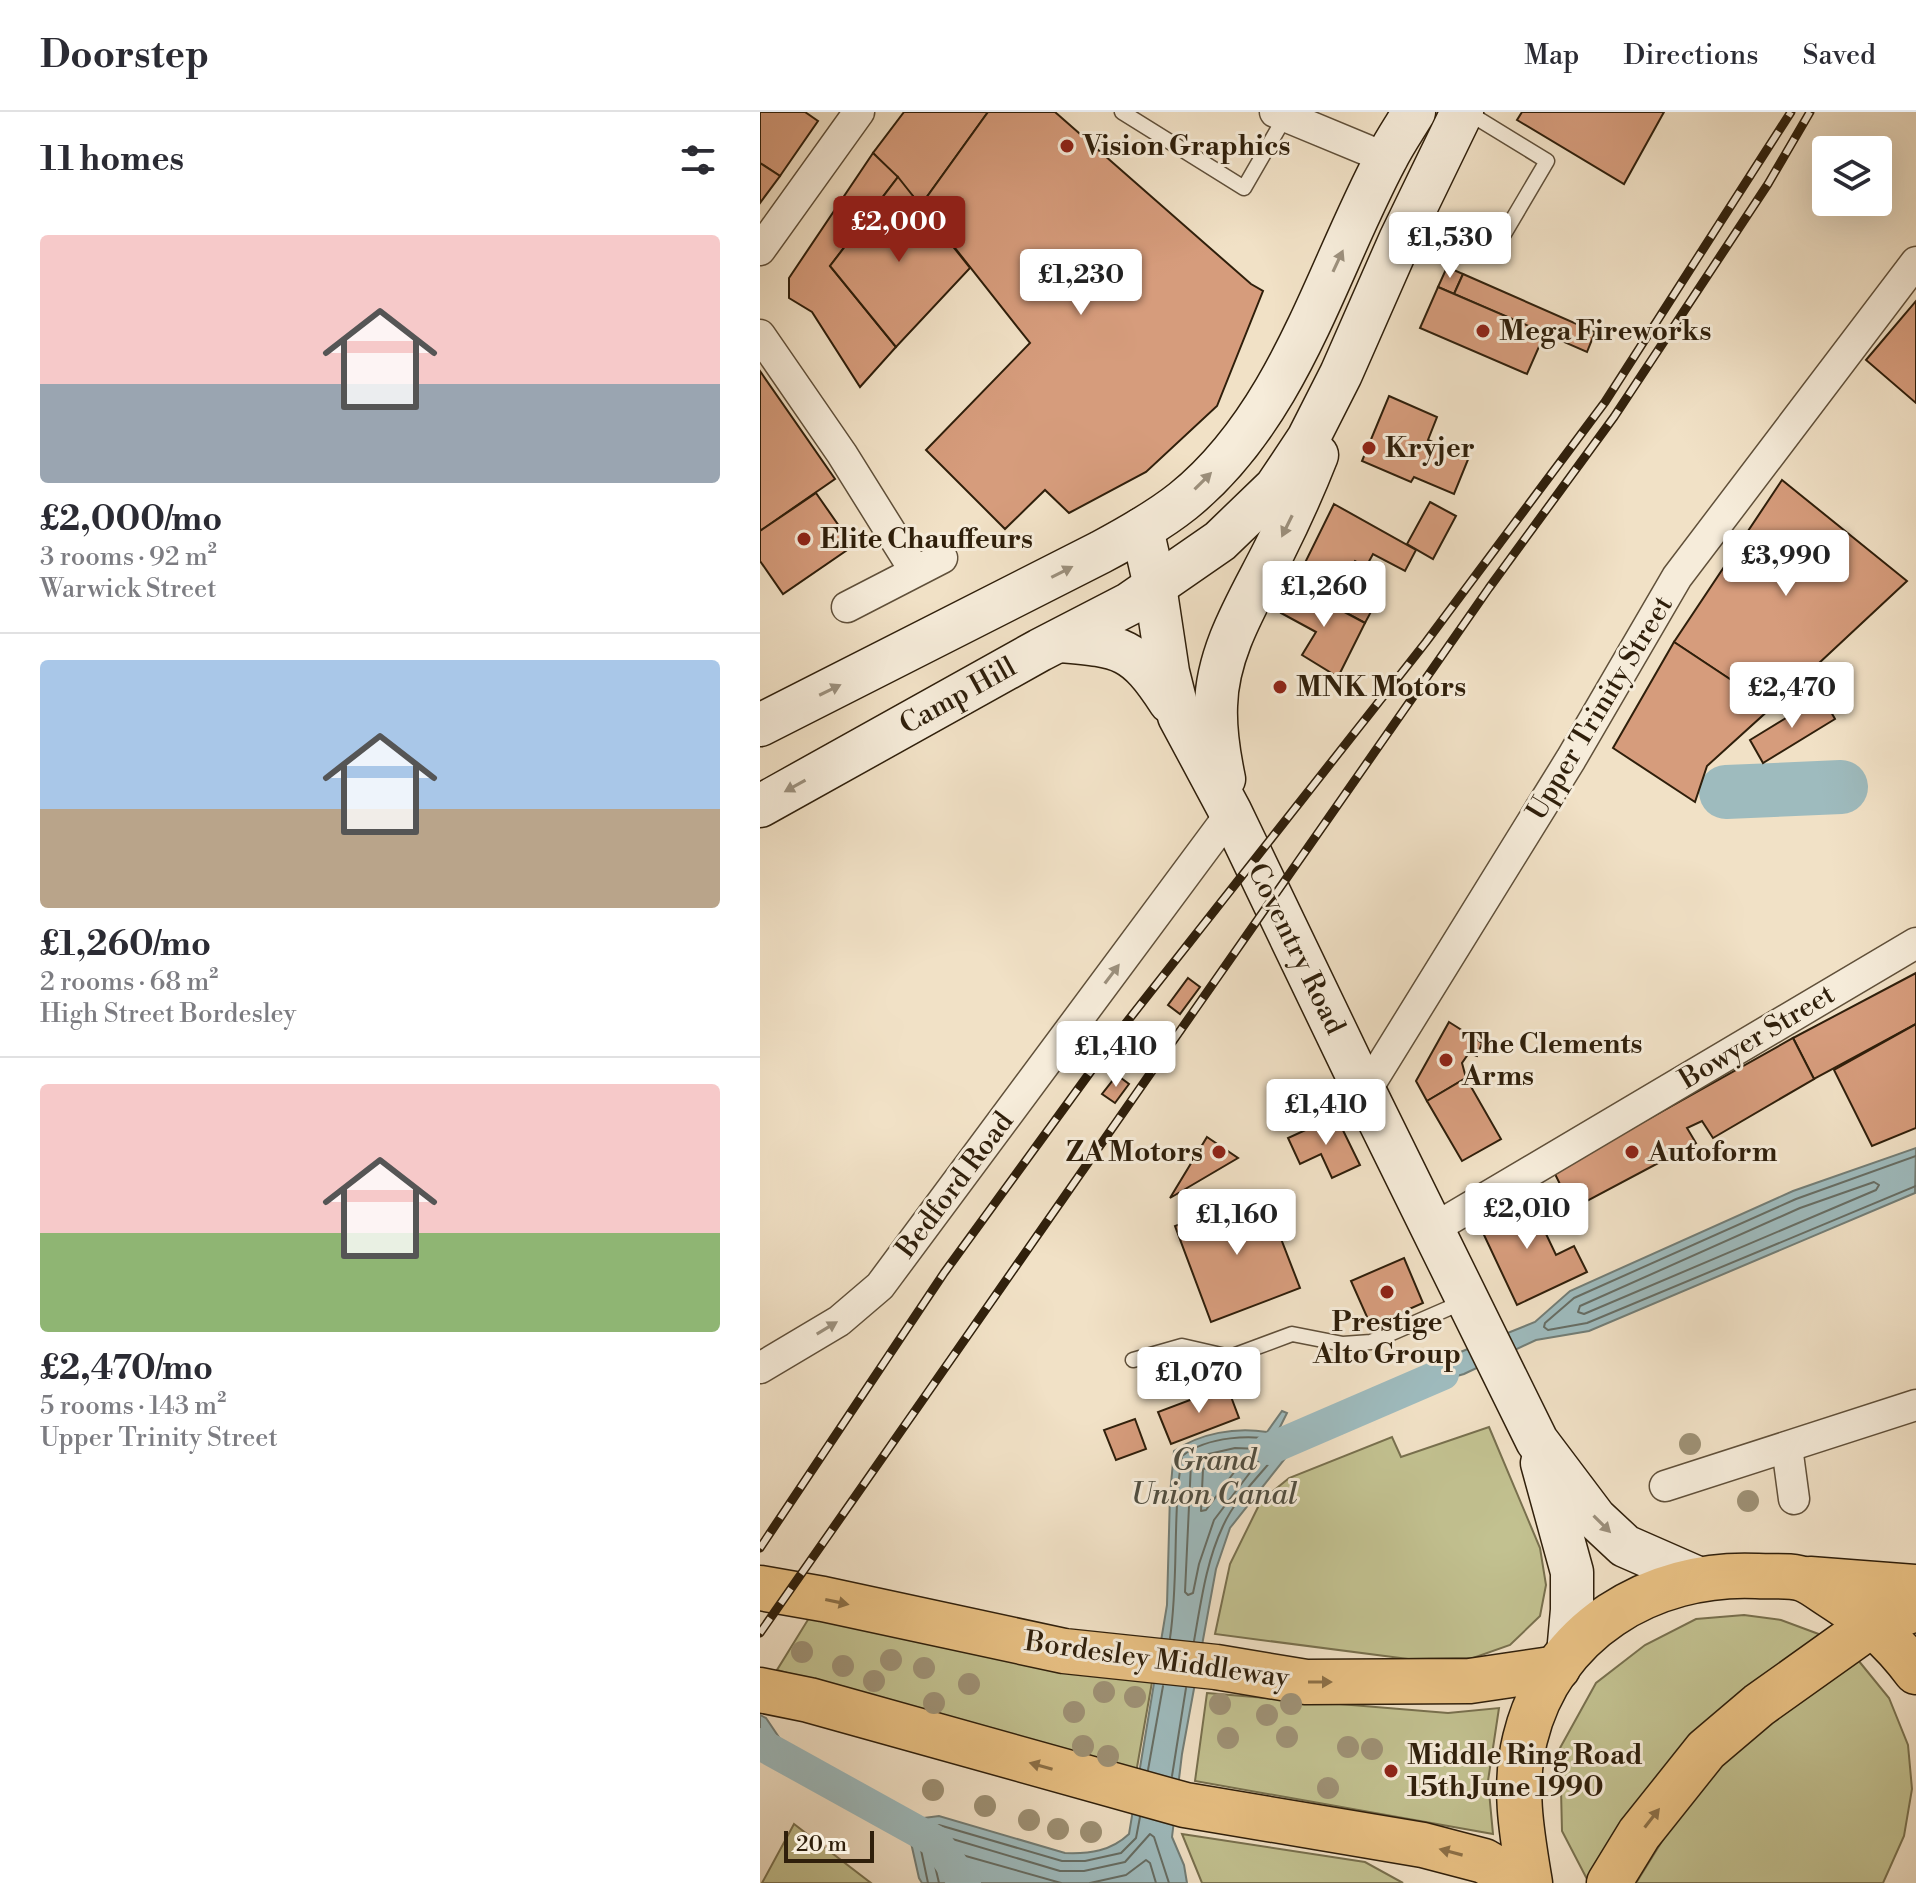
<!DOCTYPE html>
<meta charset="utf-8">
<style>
body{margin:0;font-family:"Libre Bodoni",serif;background:#f7f7f7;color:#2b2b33;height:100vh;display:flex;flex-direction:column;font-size:30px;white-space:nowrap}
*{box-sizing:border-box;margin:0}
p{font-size:26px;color:#7c7c81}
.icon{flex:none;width:44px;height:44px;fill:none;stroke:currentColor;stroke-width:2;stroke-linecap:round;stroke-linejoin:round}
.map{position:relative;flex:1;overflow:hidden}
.drawer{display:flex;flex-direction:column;background:#fff;width:760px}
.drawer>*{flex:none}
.tools{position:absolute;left:1052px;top:24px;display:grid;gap:16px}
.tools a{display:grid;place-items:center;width:80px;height:80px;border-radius:8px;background:#fff;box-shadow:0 8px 32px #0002;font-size:40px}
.scale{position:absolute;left:24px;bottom:20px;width:90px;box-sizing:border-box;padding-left:8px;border:4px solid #2f1f0b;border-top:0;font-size:22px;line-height:28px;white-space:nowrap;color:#2f1f0b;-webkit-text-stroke:6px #f6ecda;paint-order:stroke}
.price{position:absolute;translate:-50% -68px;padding:0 18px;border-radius:8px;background:#fff;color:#222;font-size:26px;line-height:52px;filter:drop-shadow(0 2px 4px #0008)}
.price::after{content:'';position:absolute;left:50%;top:48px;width:24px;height:18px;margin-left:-12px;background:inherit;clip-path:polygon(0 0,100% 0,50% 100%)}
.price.selected{background:#8f2418;color:#fff}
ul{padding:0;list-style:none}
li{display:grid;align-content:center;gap:16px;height:424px;padding:0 40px}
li+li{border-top:2px solid #e1e1e2}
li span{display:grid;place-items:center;height:248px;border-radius:8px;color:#555}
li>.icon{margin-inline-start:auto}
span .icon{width:144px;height:144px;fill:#fffc;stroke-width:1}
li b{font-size:34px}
h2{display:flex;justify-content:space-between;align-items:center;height:96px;padding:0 40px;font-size:34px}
header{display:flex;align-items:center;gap:48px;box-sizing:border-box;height:112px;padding:0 40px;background:#fff;border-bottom:2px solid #e1e1e2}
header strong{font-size:38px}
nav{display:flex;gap:44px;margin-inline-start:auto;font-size:28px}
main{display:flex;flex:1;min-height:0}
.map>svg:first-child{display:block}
.green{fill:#c2c190;stroke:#78704e;stroke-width:2}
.water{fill:#9ebbbe;stroke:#727d76;stroke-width:2}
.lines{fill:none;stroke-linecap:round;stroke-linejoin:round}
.shore{stroke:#666d64;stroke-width:2}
.canal{stroke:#9ebbbe;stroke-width:32}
.river{stroke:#9ebbbe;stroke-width:54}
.building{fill:#d69c7c;stroke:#2f1f0b;stroke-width:2}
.service-casing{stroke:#60503a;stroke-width:17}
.minor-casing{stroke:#60503a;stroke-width:33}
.secondary-casing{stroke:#2f1f0b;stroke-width:45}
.trunk-casing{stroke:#2f1f0b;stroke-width:47}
.service{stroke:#f6ecda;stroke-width:14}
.minor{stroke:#f6ecda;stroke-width:30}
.secondary{stroke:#f6ecda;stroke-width:42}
.trunk{stroke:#e8c083;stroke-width:44}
.rail-casing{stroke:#2f1f0b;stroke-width:9}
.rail{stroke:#f6ecda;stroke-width:6;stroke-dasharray:18;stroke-linecap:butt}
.tree{fill:#9e9175}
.oneway{fill:#9c907d}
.oneway2{fill:#8c7047}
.poi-dot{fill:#8f2418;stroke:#f6ecda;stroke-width:3}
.labels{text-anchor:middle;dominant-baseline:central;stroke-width:6;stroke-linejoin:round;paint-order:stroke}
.poi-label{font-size:28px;font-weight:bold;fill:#2f1f0b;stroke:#f6ecda;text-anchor:start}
.street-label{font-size:28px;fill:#2f1f0b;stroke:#f6ecda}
.water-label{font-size:30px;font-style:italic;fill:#504e41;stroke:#f6ecda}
</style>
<header>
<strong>Doorstep</strong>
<nav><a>Map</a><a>Directions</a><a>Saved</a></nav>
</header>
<main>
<section class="drawer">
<h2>11 homes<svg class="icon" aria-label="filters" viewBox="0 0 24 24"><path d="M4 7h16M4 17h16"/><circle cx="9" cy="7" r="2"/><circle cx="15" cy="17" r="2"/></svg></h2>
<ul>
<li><span style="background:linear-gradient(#f6c9c9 60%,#9aa5b1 0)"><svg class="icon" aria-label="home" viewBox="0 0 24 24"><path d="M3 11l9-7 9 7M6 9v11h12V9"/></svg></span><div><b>£2,000/mo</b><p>3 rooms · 92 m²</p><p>Warwick Street</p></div></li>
<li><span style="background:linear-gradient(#a9c7e8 60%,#b9a48a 0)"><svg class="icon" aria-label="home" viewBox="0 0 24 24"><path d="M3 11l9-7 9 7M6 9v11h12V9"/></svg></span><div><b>£1,260/mo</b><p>2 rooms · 68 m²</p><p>High Street Bordesley</p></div></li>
<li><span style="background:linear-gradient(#f6c9c9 60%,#8fb573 0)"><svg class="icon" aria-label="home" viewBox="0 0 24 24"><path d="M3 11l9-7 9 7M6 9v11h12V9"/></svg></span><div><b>£2,470/mo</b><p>5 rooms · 143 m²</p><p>Upper Trinity Street</p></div></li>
</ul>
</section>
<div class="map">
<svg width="1156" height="1771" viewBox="0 0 1156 1771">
<rect width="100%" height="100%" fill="#f1e1c6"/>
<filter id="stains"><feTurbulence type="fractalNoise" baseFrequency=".0025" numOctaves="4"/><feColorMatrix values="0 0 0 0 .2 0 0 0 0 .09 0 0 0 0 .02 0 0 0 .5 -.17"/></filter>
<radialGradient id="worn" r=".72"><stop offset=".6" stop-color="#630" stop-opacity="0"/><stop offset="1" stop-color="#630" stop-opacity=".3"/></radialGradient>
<g class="green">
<path d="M 729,1315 L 780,1436 L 786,1473 L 780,1504 L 750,1533 L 713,1546 L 648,1547 L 455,1522 L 470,1452 L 501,1389 L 529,1366 L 632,1325 L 641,1345 Z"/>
<path d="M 984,1503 L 1021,1508 L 1064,1524 L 829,1771 L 802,1719 L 800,1636 L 836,1571 L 885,1533 L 936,1507 Z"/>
<path d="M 49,1506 L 392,1570 L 376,1661 L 17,1558 Z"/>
<path d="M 1098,1548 L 1129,1586 L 1148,1633 L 1152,1677 L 1144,1724 L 1123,1771 L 876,1771 L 927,1689 L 984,1629 Z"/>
<path d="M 447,1581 L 688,1601 L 739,1596 L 728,1669 L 733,1722 L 435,1669 Z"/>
<path d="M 34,1712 L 111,1771 L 2,1771 Z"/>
<path d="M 422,1722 L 605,1750 L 643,1771 L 442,1771 Z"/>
</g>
<g class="water">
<path d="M 1156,1036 L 1155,1081 L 829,1219 L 776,1228 L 704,1262 L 644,1279 L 698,1241 L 775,1210 L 810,1179 L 1033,1079 Z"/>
<path d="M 522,1299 L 527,1301 L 517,1321 L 546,1320 L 470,1416 L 456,1457 L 422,1642 L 412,1725 L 424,1753 L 427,1771 L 162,1771 L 159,1766 L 149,1722 L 131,1704 L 156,1707 L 179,1704 L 305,1741 C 330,1742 351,1739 369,1722 L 407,1493 L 410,1383 L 414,1339 C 441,1321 475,1315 507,1320 Z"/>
<path d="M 0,1603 L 6,1606 L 37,1652 L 0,1648 Z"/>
</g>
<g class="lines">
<g class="shore">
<path d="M 1156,1044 L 1036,1087 L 814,1186 L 785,1211 L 784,1215 L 788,1218 L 827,1211 L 1156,1074"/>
<path d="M 1114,1070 L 1119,1073 L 1116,1078 L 824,1202 L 818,1200 L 820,1194 L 1040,1096 Z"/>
<path d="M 475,1336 L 501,1337 L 504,1342 L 454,1408 L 439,1452 L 433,1481 L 428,1483 L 425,1480 L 431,1351 L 440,1344 Z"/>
<path d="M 474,1349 L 478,1351 L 478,1355 L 446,1398 L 441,1399 L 443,1357 Z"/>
<path d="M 410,1526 C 419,1466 412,1404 422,1344 C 448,1324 491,1322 522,1329 L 523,1335 C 503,1360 476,1385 463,1414 C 446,1450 441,1490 434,1529"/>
<path d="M 388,1658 L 403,1574"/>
<path d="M 412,1664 L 426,1576"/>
<path d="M 168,1771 L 157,1719 L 160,1715 L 179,1713 L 302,1749 L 325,1749 L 361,1741 L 376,1726 L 380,1705"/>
<path d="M 179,1771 L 169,1728 L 172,1723 L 179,1723 L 300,1759 L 324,1759 L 365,1750 L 390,1722 L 394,1725 L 409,1771"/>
<path d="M 191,1771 L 185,1743 L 188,1739 L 301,1771"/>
<path d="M 330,1771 L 366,1763 L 386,1748 L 390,1751 L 396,1771"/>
</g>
<g class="canal">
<path d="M 509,1337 L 683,1262"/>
<path d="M 0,1632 L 175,1729 L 205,1771"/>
</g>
<path class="river" d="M 966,680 L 1081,675"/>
</g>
<g class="building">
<path d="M 0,0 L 45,0 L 58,9 L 20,64 L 0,51 Z"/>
<path d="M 144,0 L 228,0 L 161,93 L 113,41 Z"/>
<path d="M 228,0 L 295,0 L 491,172 L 503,179 L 457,294 L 386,360 L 309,401 L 285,378 L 245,417 L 166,338 L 270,231 L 161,93 Z"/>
<path d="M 762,0 L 904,0 L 864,72 L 757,8 Z"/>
<path d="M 113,41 L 138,65 L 70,154 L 136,235 L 100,275 L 52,200 L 29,186 L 29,166 Z"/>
<path d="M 0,51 L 20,64 L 0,91 Z"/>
<path d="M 138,65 L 210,156 L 136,235 L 70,154 Z"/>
<path d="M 687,155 L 703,162 L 694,182 L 678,175 Z"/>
<path d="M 703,162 L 835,220 L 827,240 L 694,182 Z"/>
<path d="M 678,175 L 785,221 L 767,262 L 660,216 Z"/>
<path d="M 1156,189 L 1156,291 L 1106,248 Z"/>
<path d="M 0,259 L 75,367 L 0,419 Z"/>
<path d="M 629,284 L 677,305 L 668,328 L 709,345 L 694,382 L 654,365 L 651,370 L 602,349 Z"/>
<path d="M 1022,368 L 1147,469 L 1012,595 L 914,530 Z"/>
<path d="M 56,381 L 93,434 L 23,482 L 0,449 L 0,419 Z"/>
<path d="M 670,390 L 696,404 L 673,447 L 647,432 Z"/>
<path d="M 574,392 L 656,438 L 645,459 L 613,442 L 606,455 L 595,449 L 586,466 L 620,483 L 605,511 L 534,473 Z"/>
<path d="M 534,473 L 605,511 L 578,565 L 542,543 L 556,520 L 521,501 Z"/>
<path d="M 914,530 L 1012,595 L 947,654 L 935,690 L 853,636 Z"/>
<path d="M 1062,584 L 1075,607 L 1003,651 L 990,628 Z"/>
<path d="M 1156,861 L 1156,912 L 1054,967 L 1033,926 Z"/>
<path d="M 428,866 L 440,875 L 420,902 L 408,893 Z"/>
<path d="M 689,910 L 722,931 L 717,944 L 709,941 L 702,951 L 706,966 L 667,989 L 656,969 Z"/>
<path d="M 1156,912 L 1156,1016 L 1112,1034 L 1074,958 Z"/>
<path d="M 1033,926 L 1054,967 L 953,1026 L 942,1009 L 927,1016 L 936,1031 L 812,1097 L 794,1060 Z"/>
<path d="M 357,963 L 369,972 L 355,991 L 342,982 Z"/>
<path d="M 706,966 L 741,1027 L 702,1049 L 667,989 Z"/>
<path d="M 576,1004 L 600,1053 L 572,1066 L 561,1042 L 540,1052 L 528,1026 Z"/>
<path d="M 447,1025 L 478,1046 L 410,1086 Z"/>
<path d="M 503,1080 L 540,1176 L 451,1210 L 415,1114 Z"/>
<path d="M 767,1082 L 796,1143 L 814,1134 L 827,1160 L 757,1193 L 716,1106 Z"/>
<path d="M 644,1146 L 663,1191 L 611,1214 L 591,1169 Z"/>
<path d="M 467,1274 L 479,1306 L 411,1332 L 398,1300 Z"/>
<path d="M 375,1307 L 386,1337 L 356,1348 L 344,1318 Z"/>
</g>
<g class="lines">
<g class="service-casing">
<g id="service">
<path d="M 362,0 L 484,76 L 525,5"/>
<path d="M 707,0 L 787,49 L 744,122"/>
<path d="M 373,1248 L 422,1234 L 470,1245 L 532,1222 L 583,1232 L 611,1230 L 703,1190"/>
</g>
</g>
<g class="minor-casing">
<g id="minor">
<path d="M 515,0 L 626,46"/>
<path d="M 0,138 L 99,0"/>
<path d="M 0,223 L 82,342 L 155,459"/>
<path d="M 87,495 L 182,446"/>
<path d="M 605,980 L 811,647 L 917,465 L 1156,150"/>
<path d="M 673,1117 L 1156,831"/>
<path d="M 0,1256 L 79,1209 L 120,1174 L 471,701"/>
<path d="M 1027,1335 L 1034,1387"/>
<path d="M 905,1374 L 1156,1293"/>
</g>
</g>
<g class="secondary-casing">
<g id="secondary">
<path d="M 382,417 L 395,474 L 408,560 L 419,604 L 471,701 L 605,980 L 777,1329 L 835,1406 L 865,1434 L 938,1466"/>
<path d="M 300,529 C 362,534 375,536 410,590"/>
<path d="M 0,613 L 341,440 C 369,425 398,409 423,389 C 529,303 565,162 626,47 C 634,31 645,15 654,0"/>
<path d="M 464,667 C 459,643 455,618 456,594 C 457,538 490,487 514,439 C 530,407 544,376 557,343"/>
<path d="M 0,694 L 280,538 L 369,492 L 460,429 L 516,375 L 548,327 L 581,262 L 640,128 L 702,0"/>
<path d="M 782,1351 L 812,1460 L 812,1498 L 808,1542"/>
</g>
</g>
<g class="trunk-casing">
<g id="trunk">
<path d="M 1050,1467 L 1156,1475"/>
<path d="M 0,1476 L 63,1487 L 304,1539 L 456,1555 L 546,1570 L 710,1569 L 798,1556"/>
<path d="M 0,1578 L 49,1588 L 425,1693 L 663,1733 L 724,1749 L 762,1771"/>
<path d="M 770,1771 C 762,1723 753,1675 765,1627 C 791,1519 891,1459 997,1464 C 1011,1465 1032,1462 1045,1468 C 1054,1472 1063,1479 1071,1484 C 1108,1508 1129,1524 1156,1560"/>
<path d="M 849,1771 L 879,1722 L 946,1638 L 999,1593 L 1114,1511 L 1156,1497"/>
</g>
</g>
<use href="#service" class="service"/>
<use href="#minor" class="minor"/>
<use href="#secondary" class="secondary"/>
<use href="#trunk" class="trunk"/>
<g class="rail-casing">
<g id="rail">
<path d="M 0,1436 L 184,1161 L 366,911 L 666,530 L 845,290 L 1031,0"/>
<path d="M 0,1521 L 729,476 L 854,305 L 1008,72 L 1050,0"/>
</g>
</g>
<use href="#rail" class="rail"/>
</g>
<g class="tree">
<circle cx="930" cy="1332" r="11"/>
<circle cx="988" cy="1389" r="11"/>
<circle cx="42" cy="1540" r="11"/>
<circle cx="131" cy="1548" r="11"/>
<circle cx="83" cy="1554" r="11"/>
<circle cx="164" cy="1556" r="11"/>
<circle cx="114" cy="1569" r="11"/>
<circle cx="209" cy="1572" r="11"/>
<circle cx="344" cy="1580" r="11"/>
<circle cx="375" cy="1585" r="11"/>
<circle cx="174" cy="1591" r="11"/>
<circle cx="460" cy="1592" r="11"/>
<circle cx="531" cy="1592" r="11"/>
<circle cx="314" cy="1600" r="11"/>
<circle cx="507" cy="1603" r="11"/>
<circle cx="527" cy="1625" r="11"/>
<circle cx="468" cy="1626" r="11"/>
<circle cx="323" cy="1634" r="11"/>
<circle cx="588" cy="1635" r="11"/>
<circle cx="612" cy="1637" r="11"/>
<circle cx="348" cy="1644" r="11"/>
<circle cx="568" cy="1676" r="11"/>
<circle cx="173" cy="1678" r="11"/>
<circle cx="225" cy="1694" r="11"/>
<circle cx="269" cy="1708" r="11"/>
<circle cx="298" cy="1717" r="11"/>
<circle cx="331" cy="1720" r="11"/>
</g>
<defs><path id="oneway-solid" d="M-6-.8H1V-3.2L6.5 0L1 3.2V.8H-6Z" transform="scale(2)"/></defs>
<g class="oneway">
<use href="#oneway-solid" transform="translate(578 149) rotate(-65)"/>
<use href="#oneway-solid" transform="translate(443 369) rotate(-45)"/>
<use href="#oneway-solid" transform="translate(527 414) rotate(116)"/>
<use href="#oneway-solid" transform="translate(302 460) rotate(-27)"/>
<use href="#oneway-solid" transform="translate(70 578) rotate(-26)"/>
<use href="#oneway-solid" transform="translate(35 674) rotate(151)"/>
<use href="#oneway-solid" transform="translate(352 862) rotate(-53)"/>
<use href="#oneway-solid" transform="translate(67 1216) rotate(-31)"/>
<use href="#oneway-solid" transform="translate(842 1412) rotate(45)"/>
</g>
<g class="oneway2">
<use href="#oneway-solid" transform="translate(77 1490) rotate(12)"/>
<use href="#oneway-solid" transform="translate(560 1570)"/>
<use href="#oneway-solid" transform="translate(281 1654) rotate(-164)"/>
<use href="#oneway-solid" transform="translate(892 1706) rotate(-52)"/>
<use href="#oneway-solid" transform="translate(691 1740) rotate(-165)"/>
</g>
<g class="poi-dot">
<circle cx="307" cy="34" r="8"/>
<circle cx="723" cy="219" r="8"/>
<circle cx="609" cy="336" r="8"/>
<circle cx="44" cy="427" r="8"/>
<circle cx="520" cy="575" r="8"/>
<circle cx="686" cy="948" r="8"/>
<circle cx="459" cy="1040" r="8"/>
<circle cx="872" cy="1040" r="8"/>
<circle cx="627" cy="1180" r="8"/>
<circle cx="631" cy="1659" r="8"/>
</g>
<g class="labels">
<g class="poi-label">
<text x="323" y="34">Vision Graphics</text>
<text x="739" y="219">Mega Fireworks</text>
<text x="625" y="336">Kryjer</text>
<text x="60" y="427">Elite Chauffeurs</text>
<text x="536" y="575">MNK Motors</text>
<text x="702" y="932">The Clements<tspan x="702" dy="32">Arms</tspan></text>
<text x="443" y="1040" text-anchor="end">ZA Motors</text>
<text x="888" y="1040">Autoform</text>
<text x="627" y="1210" text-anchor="middle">Prestige<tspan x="627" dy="32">Alto Group</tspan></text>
<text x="647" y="1643">Middle Ring Road<tspan x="647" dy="32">15th June 1990</tspan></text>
</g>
<g class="street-label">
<text transform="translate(198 584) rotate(-29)">Camp Hill</text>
<text transform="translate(840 596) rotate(-59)">Upper Trinity Street</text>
<text transform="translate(536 837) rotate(64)">Coventry Road</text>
<text transform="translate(997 925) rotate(-31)">Bowyer Street</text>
<text transform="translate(195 1073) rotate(-53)">Bedford Road</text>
<text transform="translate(397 1548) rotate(8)">Bordesley Middleway</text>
</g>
<g class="water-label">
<text x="454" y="1349">Grand<tspan x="454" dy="34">Union Canal</tspan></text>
</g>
</g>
<rect width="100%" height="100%" filter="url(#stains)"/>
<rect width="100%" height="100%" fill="url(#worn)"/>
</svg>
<div class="tools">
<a><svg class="icon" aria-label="layers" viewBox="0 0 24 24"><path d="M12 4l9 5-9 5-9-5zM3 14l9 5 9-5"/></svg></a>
</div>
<div class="scale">20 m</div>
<b class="price selected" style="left:139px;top:152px">£2,000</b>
<b class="price" style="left:690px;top:168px">£1,530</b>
<b class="price" style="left:321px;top:205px">£1,230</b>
<b class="price" style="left:1026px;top:486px">£3,990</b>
<b class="price" style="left:564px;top:517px">£1,260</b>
<b class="price" style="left:1032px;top:618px">£2,470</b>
<b class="price" style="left:356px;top:977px">£1,410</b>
<b class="price" style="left:566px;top:1035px">£1,410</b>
<b class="price" style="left:767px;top:1139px">£2,010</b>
<b class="price" style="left:477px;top:1145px">£1,160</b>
<b class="price" style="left:439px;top:1303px">£1,070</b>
</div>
</main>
